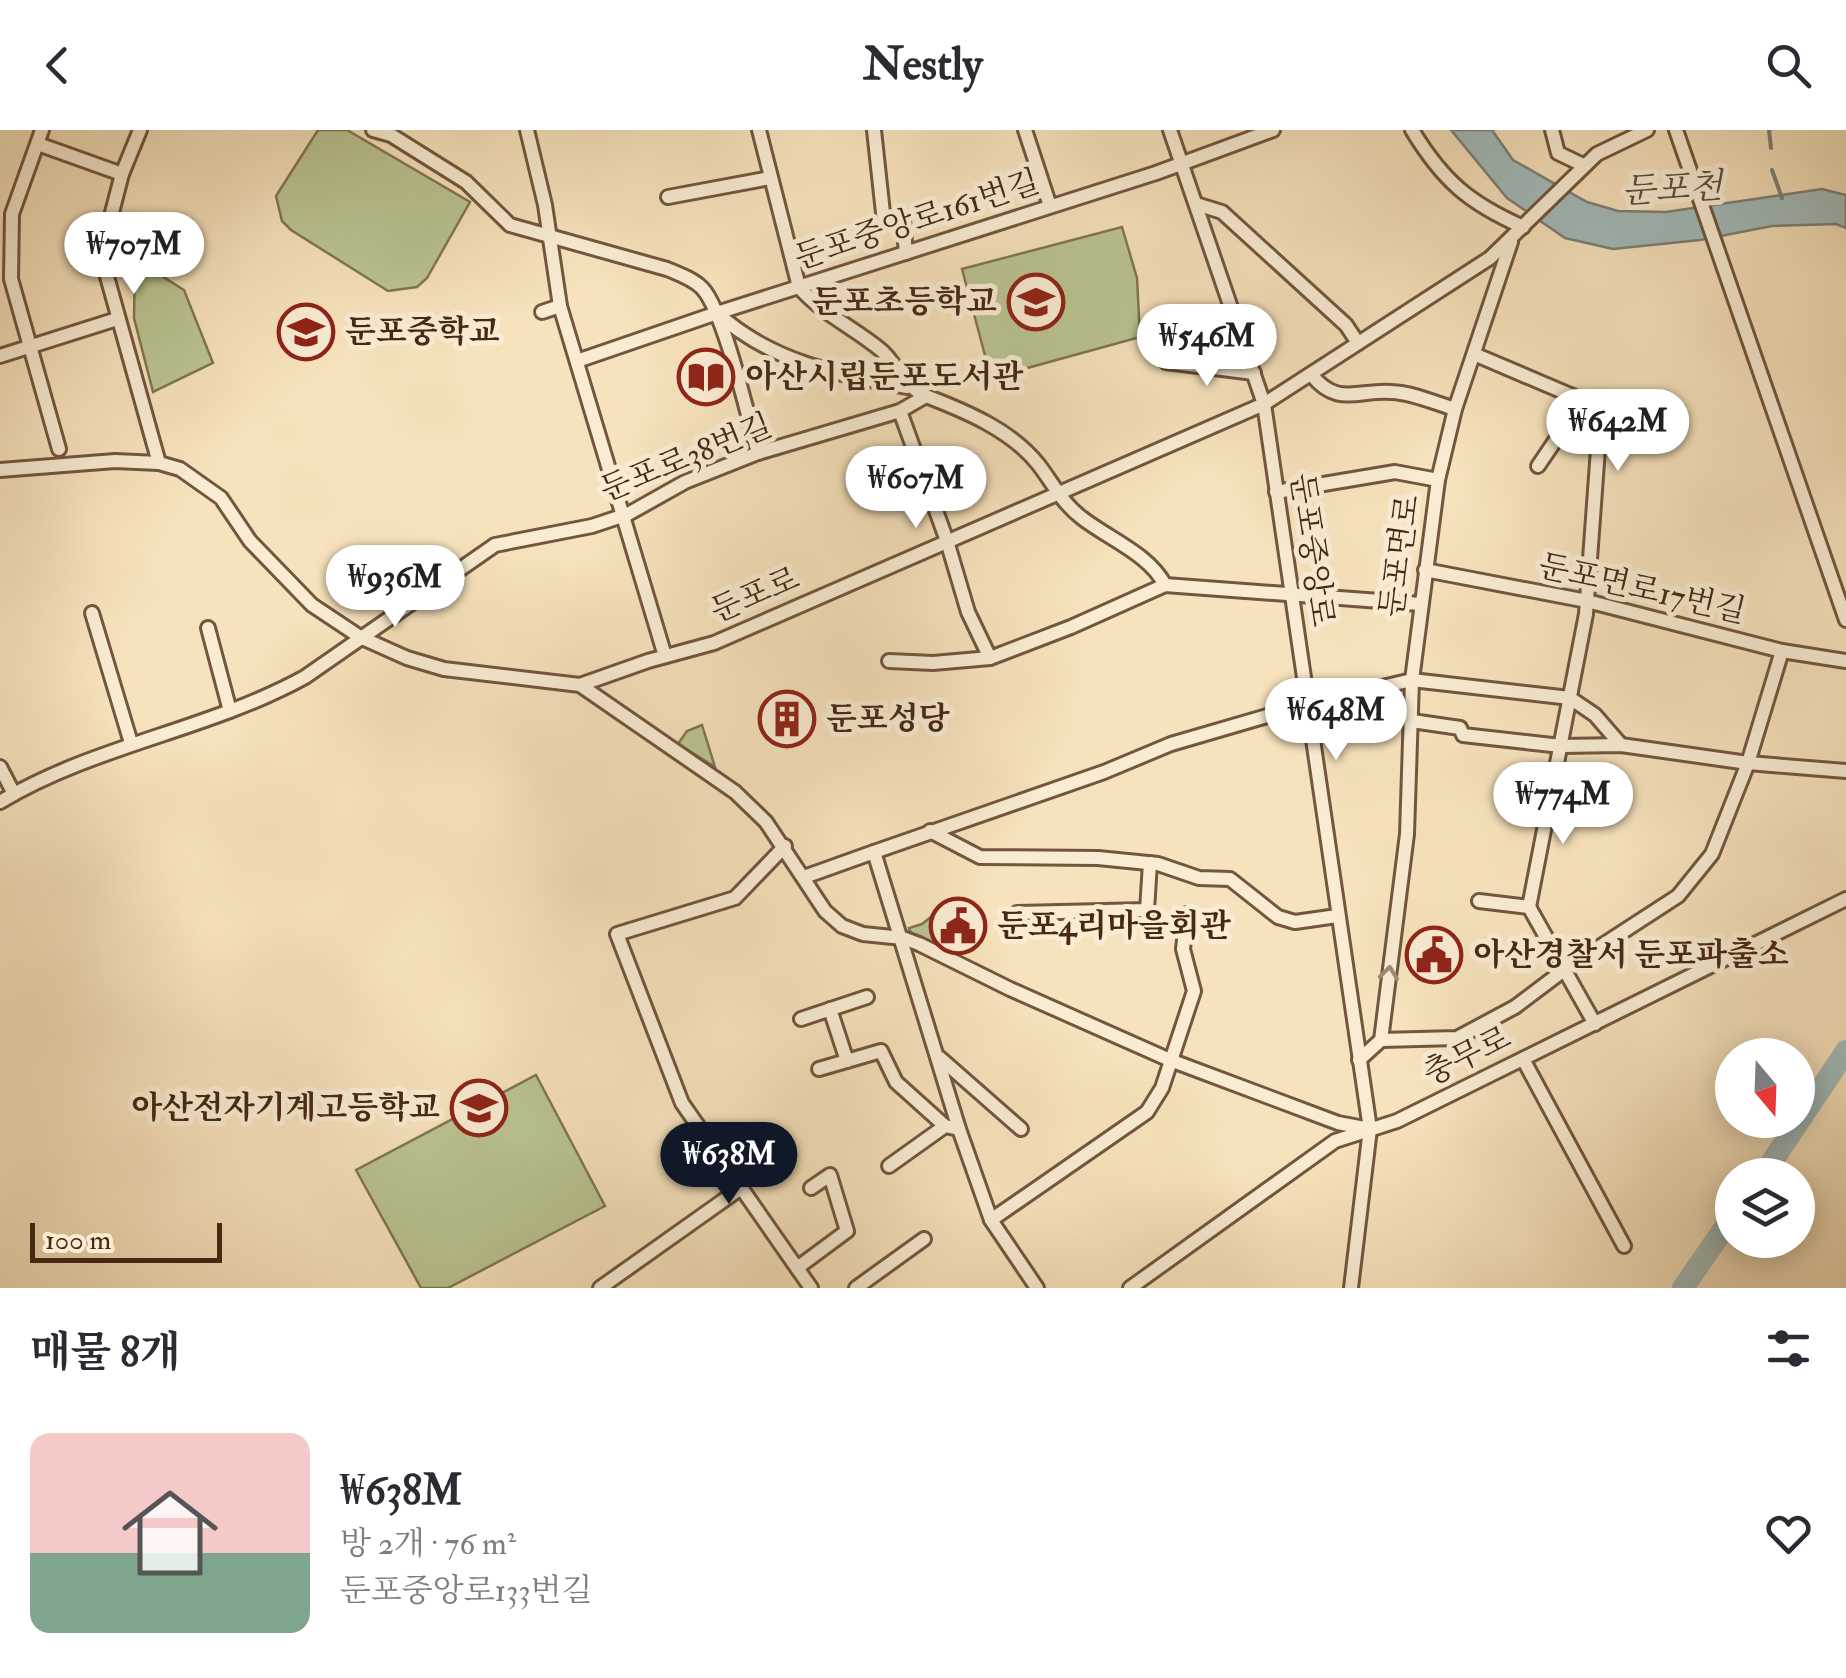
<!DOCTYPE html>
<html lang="ko">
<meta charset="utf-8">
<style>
body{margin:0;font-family:"IM FELL Double Pica","Noto Serif KR",serif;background:#f7f7f7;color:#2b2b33;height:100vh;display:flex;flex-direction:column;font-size:38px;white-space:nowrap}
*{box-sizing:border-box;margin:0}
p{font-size:32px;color:#7c7c81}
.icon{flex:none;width:55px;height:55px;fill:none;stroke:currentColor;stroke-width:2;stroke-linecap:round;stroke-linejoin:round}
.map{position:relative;height:1158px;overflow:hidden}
.details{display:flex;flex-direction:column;background:#fff;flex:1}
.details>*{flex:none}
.needle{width:65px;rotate:161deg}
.controls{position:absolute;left:1715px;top:908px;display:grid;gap:20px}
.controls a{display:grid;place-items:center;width:100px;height:100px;border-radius:50%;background:#fff;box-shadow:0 5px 25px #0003;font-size:50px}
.scale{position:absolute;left:30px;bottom:25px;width:192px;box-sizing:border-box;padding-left:10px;border:5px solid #462813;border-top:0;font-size:28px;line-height:35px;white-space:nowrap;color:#462813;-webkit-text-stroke:8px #f9ecd3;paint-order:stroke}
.price{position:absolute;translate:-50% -85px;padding:0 22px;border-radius:35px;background:#fff;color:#222;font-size:32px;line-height:65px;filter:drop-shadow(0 2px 5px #0008)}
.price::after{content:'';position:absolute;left:50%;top:60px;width:30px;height:22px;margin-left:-15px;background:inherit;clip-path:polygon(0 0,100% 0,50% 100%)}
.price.selected{background:#111827;color:#fff}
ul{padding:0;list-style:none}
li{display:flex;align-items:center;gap:30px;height:250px;padding:0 30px}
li+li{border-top:2px solid #e1e1e2}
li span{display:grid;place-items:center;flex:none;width:280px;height:200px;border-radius:20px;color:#555}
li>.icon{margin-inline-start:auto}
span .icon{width:120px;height:120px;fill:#fffc;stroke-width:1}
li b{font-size:42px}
h2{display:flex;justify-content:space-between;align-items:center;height:120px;padding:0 30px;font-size:42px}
header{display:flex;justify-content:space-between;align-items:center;height:130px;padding:0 30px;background:#fff;font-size:45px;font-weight:700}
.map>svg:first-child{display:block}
.green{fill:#bac492;stroke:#807652;stroke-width:2.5}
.water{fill:#a1bbbb;stroke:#7d8078;stroke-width:2.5}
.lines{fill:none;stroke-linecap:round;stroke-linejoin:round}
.stream{stroke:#7d8078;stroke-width:4}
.river{stroke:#a1bbbb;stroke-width:22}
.minor-casing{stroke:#72563d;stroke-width:18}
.minor{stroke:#f9ecd3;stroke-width:12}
.oneway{stroke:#a08a73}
.labels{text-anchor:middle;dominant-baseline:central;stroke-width:10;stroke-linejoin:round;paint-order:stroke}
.street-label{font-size:32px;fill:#462813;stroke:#f9ecd3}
.poi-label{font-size:32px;font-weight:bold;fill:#462813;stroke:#f9ecd3;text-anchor:start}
.water-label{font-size:35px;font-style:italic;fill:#5d4d3d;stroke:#f9ecd3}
</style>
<header><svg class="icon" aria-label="back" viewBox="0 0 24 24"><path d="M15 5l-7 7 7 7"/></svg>Nestly<svg class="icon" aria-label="search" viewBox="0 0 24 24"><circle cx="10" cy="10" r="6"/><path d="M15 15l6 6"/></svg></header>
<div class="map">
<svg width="1846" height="1158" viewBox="0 0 1846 1158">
<rect width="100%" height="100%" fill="#f6e2bc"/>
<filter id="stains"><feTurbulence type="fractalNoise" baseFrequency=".002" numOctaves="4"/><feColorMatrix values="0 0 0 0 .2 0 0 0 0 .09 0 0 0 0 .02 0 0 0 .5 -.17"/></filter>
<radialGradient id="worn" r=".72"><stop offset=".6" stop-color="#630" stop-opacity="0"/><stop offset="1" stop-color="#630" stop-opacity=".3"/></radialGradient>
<g class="green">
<path d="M 318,0 L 347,0 L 470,72 L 427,148 L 417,157 L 388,161 L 291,100 L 282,91 L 276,66 Z"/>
<path d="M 1122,97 L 1137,148 L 1140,207 L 991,248 L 962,139 Z"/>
<path d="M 135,129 L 184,160 L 213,233 L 153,262 L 134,188 Z"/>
<path d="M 702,595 L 715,637 L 678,614 L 687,601 Z"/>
<path d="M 941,779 L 940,814 L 911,804 L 909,798 L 922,794 Z"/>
<path d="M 536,945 L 605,1076 L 448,1158 L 421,1158 L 356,1040 Z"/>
</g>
<path class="water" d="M 1451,0 L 1492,0 L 1513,30 L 1587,72 L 1618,81 L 1666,82 L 1822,59 L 1846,65 L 1846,98 L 1836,94 L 1772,96 L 1700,110 L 1613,119 L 1565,108 L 1507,68 Z"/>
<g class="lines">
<g class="stream">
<path d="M 1769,0 L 1771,18"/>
<path d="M 1772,40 L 1782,68"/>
</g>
<g class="river">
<path d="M 1763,1045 L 1846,921"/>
<path d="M 1683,1158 L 1732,1087"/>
</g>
<g class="minor-casing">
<g id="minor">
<path d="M 42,0 L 12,84 L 11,149 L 59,319"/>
<path d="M 140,0 L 122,44 L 101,125 L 159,333"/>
<path d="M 373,0 L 391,5 L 466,52 L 510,95 L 667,139 C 679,144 693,149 702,158 C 724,181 748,287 758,323"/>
<path d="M 527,0 L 545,75 L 560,176 L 665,526"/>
<path d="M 759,0 L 799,157 C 822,184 855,198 882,221 C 901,239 898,252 926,266"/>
<path d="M 874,0 L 884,92 L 903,90 L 906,123"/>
<path d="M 1025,0 L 1050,76"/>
<path d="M 1170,0 L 1264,274 L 1370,999 L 1351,1158"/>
<path d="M 1412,0 C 1443,51 1469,73 1523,97"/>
<path d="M 1552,0 L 1558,23 L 1583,35"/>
<path d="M 1676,0 L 1846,490"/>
<path d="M 38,14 L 122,44"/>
<path d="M 668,67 L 770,48"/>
<path d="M 1196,74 L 1222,82 L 1346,195 L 1358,213"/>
<path d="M 542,182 L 560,176"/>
<path d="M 717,183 C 771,232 838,245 907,257"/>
<path d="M 1474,224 L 1601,278 L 1586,484 L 1529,777 L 1479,771"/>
<path d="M 0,226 L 117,189"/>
<path d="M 577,231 L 717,183 L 1156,43 L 1273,0"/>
<path d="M 1166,232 L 1254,243"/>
<path d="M 1311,244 C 1337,278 1359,259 1392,262 C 1413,263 1435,273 1455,279"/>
<path d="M 900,281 L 947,411 L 968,482 L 990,528"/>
<path d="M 1538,336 L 1557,308 L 1590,273"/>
<path d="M 0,340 L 115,331 L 159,333 L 180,339 L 221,368 L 250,411 L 312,475 L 360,507 L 407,528 L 444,539 L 580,555 L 735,662 L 766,692 L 825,781 L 842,796 L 863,804 L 903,808 L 919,814 L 1010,859 L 1170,930 L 1338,993 L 1370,999"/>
<path d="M 1276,362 L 1395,342 L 1438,350"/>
<path d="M 1425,440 L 1587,471 L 1782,521 L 1846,531"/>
<path d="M 92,483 L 131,613"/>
<path d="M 208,498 L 230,581"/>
<path d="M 889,531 L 933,533 L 990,528 L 1071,497 L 1165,455 L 1420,474"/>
<path d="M 580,555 L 648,531 L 714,513 L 1264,274 L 1490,128 L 1597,24 L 1647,0"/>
<path d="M 1412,591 L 1460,598 L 1463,605 L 1561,616 L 1621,615 L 1748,633 L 1846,641"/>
<path d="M 0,637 L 14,664"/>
<path d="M 0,672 C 95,615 209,600 305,547 L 495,415 L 592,396 L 628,384 L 685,352 L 758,323 L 900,281 L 926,266 C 965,281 1011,300 1038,334 C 1053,353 1061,372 1082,388 C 1109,409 1149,424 1165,455"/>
<path d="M 930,701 L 980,727 L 1098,728 L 1158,734 L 1199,748 L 1230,749 L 1278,787 L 1295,792 L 1337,786"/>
<path d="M 785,716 L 735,768 L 617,804 L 682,973 L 811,1158"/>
<path d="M 874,722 L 1104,642 L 1171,614 L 1305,575 L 1412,550 L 1570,568 L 1595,585 L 1621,615"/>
<path d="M 804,747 L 874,722 L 959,999 L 991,1090 L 1037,1158"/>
<path d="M 1529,777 L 1595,894"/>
<path d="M 1017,783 L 1147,780 L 1150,733"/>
<path d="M 830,879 L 847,931"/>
<path d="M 801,889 L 867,867"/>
<path d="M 1381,910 L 1457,908 L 1515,877 L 1564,840 L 1678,766 L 1712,724 L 1748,633 L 1782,521"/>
<path d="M 940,928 L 1021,999"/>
<path d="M 1523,929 L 1624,1116"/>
<path d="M 1359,930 L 1381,910 L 1407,704 L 1412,550 L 1438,350 L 1455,279 L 1511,112"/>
<path d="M 819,939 L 881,921 L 896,952 L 945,996 L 959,999"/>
<path d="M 889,1036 L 945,996"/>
<path d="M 991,1090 L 1147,982 L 1162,958 L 1194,861 L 1183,819 L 1187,784"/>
<path d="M 797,1138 L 847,1101 L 830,1045 L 811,1058"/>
<path d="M 600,1158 L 741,1058"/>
<path d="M 856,1158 L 924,1109"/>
<path d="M 1130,1158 L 1335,1011 L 1397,991 L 1846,769"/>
</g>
</g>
<use href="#minor" class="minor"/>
</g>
<defs><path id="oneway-chevron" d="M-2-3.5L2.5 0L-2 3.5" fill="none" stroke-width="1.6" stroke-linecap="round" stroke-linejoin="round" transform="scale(2.5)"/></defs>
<use class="oneway" href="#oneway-chevron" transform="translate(1389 843) rotate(-83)"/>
<defs>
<g id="school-ring" transform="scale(2.875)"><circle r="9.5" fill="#f9ecd3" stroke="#8f2418" stroke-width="1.5"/><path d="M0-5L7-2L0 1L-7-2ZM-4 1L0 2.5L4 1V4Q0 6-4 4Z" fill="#8f2418"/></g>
<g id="library-ring" transform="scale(2.875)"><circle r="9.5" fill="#f9ecd3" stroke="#8f2418" stroke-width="1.5"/><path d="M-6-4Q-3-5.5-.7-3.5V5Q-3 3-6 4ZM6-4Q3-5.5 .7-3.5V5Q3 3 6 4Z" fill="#8f2418"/></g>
<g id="building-ring" transform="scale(2.875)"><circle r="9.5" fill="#f9ecd3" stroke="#8f2418" stroke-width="1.5"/><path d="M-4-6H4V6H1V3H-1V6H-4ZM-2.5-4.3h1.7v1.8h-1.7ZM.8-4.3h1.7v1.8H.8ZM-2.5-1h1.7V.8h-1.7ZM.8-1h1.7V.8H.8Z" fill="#8f2418"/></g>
<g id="civic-ring" transform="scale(2.875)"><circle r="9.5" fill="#f9ecd3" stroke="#8f2418" stroke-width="1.5"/><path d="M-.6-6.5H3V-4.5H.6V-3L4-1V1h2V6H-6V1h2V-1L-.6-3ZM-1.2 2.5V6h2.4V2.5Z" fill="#8f2418"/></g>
</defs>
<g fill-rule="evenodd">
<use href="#school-ring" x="1036" y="172"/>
<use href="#school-ring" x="306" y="202"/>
<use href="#library-ring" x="706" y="247"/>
<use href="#building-ring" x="787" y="589"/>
<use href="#civic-ring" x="958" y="796"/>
<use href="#civic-ring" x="1434" y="825"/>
<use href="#school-ring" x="479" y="978"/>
</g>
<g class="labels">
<g class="street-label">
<text transform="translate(917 90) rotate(-18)">둔포중앙로161번길</text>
<text transform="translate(686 328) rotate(-22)">둔포로38번길</text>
<text transform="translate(1312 420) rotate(82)">둔포중앙로</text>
<text transform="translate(1400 426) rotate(-82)">둔포면로</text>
<text transform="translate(1642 459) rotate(13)">둔포면로17번길</text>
<text transform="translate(755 465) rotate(-23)">둔포로</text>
<text transform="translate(1467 926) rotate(-26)">충무로</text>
</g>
<g class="poi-label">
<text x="997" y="172" text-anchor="end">둔포초등학교</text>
<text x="345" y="202">둔포중학교</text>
<text x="745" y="247">아산시립둔포도서관</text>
<text x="826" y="589">둔포성당</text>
<text x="997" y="796">둔포4리마을회관</text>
<text x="1473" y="825">아산경찰서 둔포파출소</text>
<text x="440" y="978" text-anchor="end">아산전자기계고등학교</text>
</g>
<g class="water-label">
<text transform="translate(1672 59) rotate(-3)">둔포천</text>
</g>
</g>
<rect width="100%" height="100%" filter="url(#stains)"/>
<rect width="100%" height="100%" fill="url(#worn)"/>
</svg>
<div class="controls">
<a><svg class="needle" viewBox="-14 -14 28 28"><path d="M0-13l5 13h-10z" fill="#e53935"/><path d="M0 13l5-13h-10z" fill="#7c7c81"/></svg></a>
<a><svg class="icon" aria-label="layers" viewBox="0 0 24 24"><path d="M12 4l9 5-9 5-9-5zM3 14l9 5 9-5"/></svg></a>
</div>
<div class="scale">100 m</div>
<b class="price" style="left:134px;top:167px">₩707M</b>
<b class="price" style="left:1207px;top:259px">₩546M</b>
<b class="price" style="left:1618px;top:344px">₩642M</b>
<b class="price" style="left:916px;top:401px">₩607M</b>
<b class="price" style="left:395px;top:500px">₩936M</b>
<b class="price" style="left:1336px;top:633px">₩648M</b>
<b class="price" style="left:1563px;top:717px">₩774M</b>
<b class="price selected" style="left:729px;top:1077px">₩638M</b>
</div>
<section class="details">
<h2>매물 8개<svg class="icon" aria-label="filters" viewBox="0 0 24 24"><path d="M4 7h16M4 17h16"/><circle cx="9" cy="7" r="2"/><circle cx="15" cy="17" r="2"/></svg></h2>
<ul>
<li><span style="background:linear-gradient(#f6c9c9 60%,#7fa58c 0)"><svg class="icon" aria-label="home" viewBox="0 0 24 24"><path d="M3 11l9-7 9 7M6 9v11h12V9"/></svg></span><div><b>₩638M</b><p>방 2개 · 76 m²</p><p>둔포중앙로133번길</p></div><svg class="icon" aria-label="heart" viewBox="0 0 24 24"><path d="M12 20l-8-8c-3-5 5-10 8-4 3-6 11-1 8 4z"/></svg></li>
</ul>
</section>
